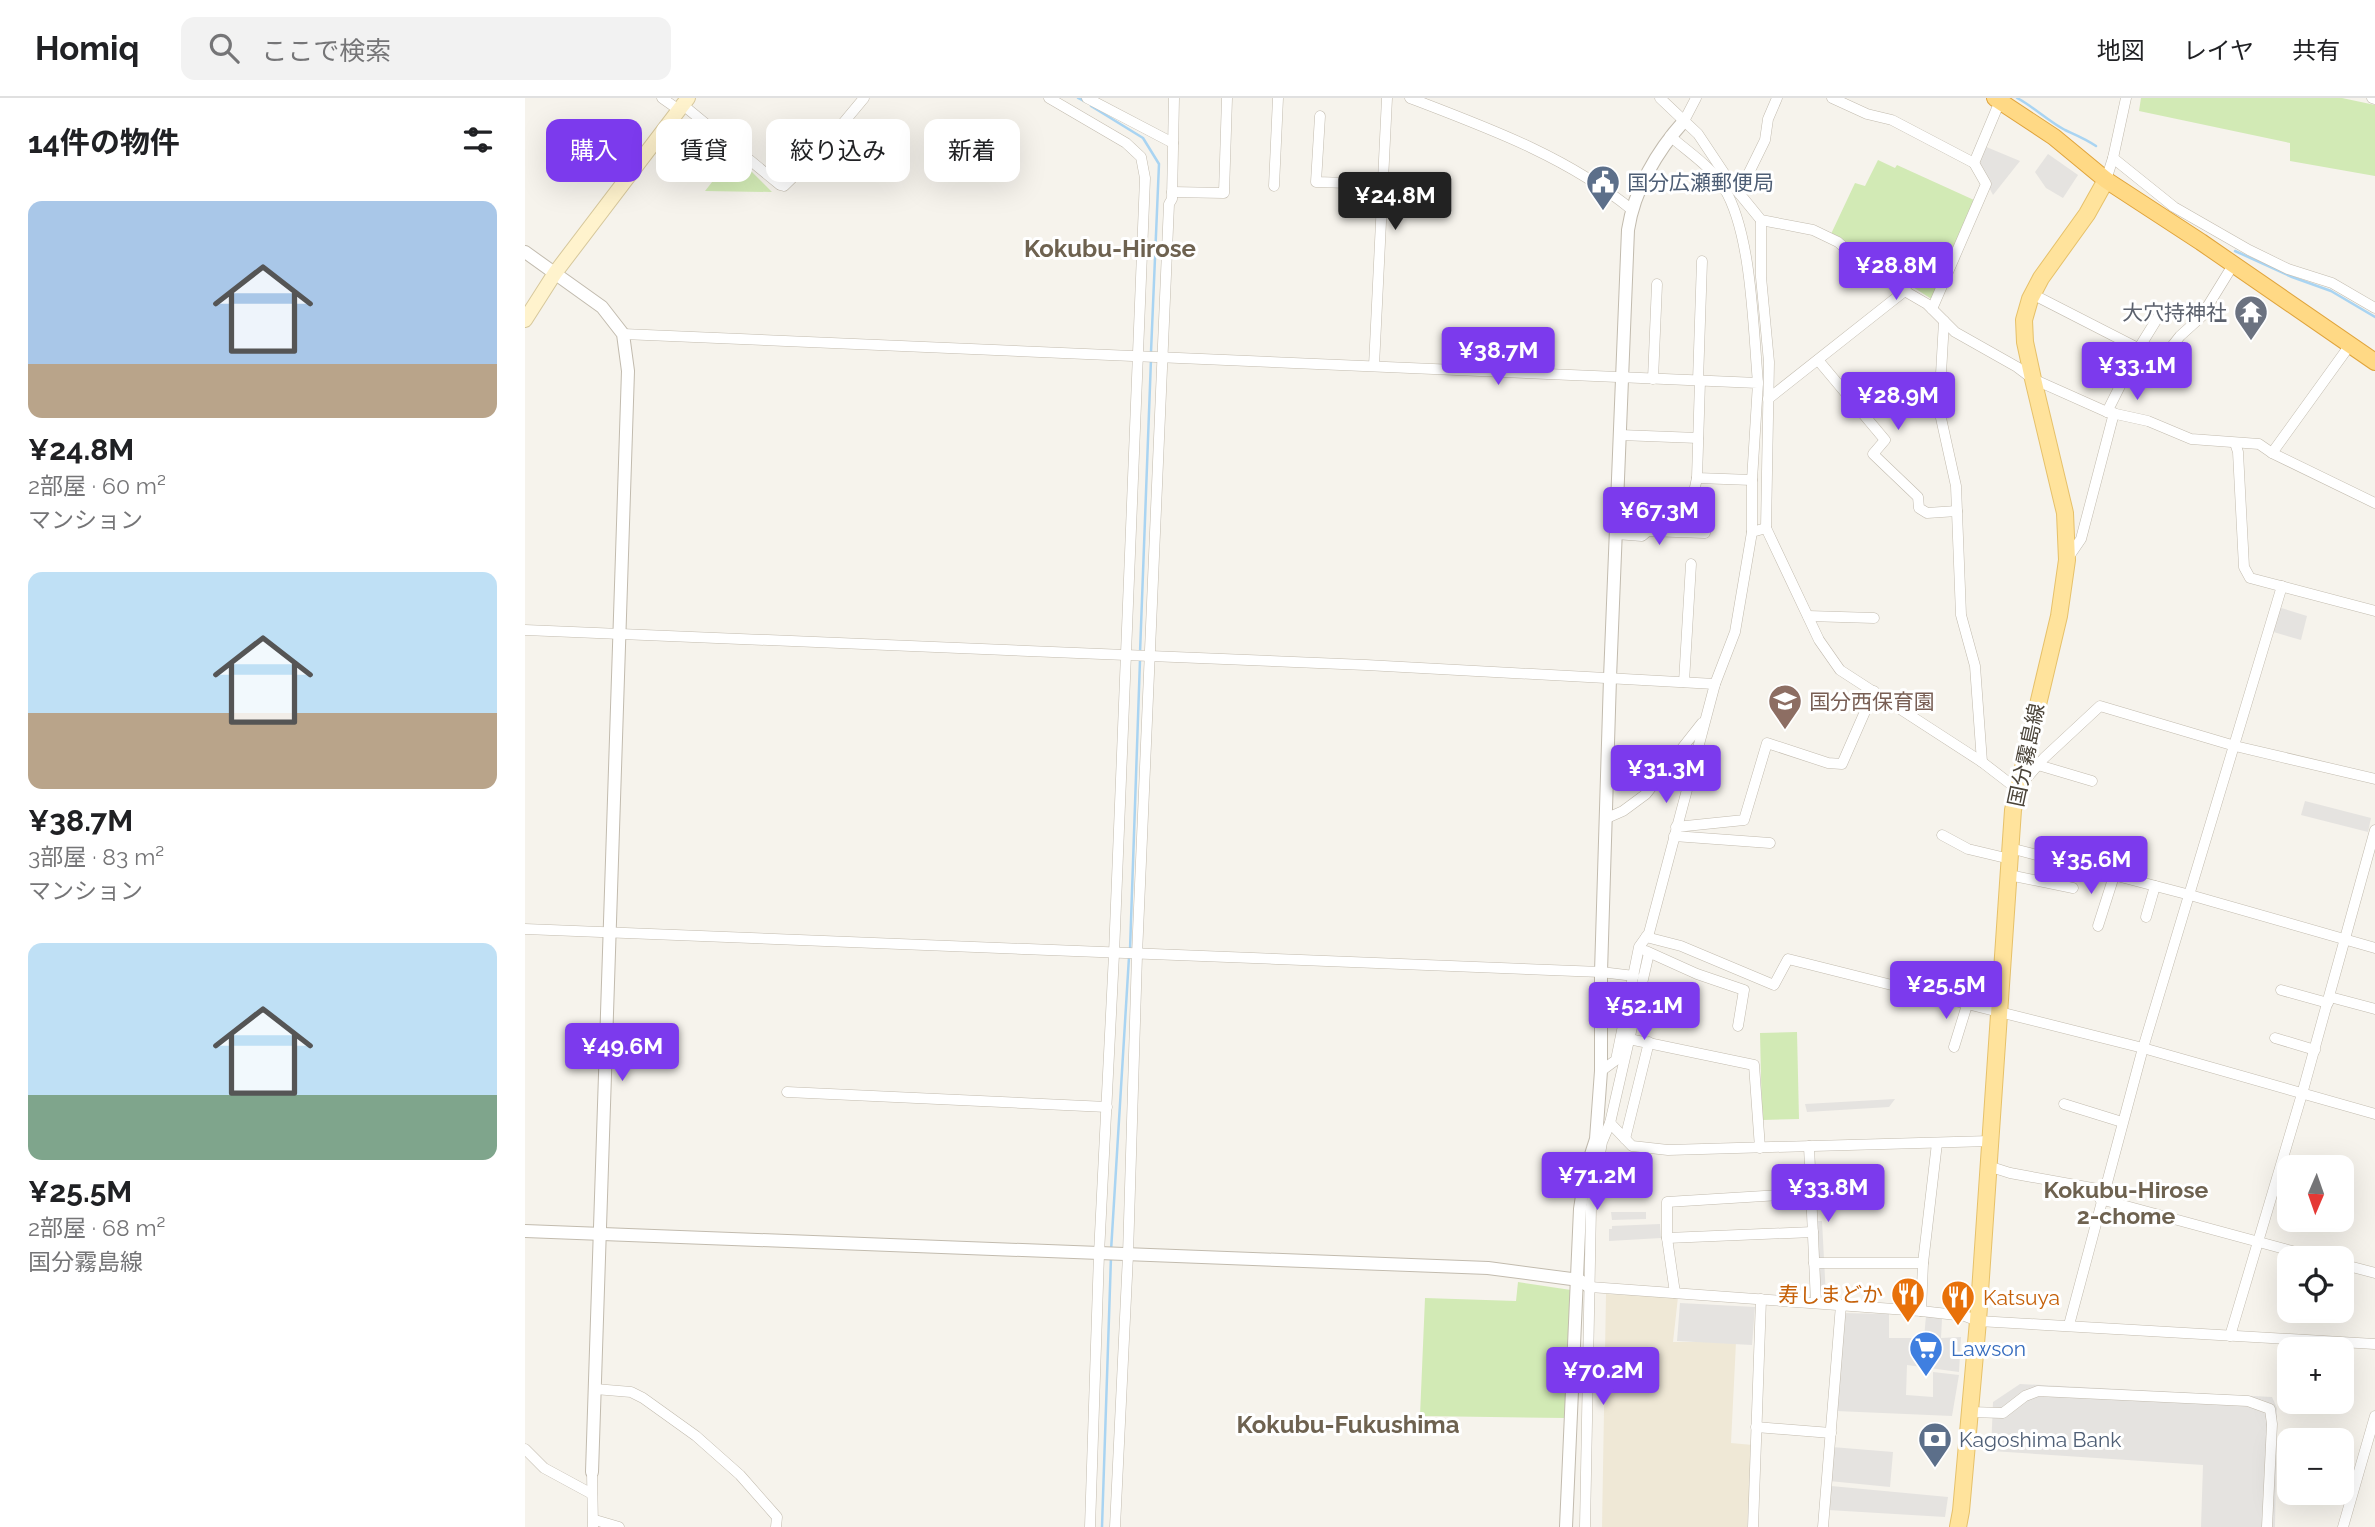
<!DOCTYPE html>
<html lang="ja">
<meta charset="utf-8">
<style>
body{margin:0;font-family:Raleway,"Noto Sans JP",sans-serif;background:#f2f2f2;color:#202124;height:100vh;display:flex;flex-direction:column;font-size:26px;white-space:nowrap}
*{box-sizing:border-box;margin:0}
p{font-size:23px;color:#757577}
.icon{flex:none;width:38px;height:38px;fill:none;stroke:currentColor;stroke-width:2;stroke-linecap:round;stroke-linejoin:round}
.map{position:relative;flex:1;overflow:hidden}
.sheet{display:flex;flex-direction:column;background:#fff;width:525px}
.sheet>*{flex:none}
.banner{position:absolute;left:21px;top:21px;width:665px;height:63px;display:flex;gap:14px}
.needle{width:46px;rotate:182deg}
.tools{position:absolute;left:1752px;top:1057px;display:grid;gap:14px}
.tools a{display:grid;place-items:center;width:77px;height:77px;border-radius:14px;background:#fff;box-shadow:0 7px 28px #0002;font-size:35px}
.price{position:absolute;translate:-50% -60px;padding:0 16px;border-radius:7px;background:#7c3aed;color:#fff;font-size:23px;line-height:46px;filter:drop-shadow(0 2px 4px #0008)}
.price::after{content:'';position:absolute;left:50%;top:42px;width:21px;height:16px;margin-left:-10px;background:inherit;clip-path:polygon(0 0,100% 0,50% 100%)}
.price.selected{background:#222;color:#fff}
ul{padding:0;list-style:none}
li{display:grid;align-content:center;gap:14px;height:371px;padding:0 28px}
li span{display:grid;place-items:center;height:217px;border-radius:14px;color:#555}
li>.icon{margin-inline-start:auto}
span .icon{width:126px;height:126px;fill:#fffc;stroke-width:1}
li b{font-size:30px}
h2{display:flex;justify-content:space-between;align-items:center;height:84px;padding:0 28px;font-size:30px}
.tag{padding:0 24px;border-radius:14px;background:#fff;box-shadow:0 7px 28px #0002;font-size:24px;line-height:63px}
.tag.selected{background:#7c3aed;color:#fff}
header{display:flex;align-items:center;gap:42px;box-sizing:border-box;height:98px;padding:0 35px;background:#fff;border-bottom:2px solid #e0e0e0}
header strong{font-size:33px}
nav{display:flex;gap:38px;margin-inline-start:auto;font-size:24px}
.search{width:490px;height:63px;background:#f2f2f2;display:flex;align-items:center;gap:18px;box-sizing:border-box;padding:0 24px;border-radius:14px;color:#757577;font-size:26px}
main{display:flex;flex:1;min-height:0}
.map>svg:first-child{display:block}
.education{fill:#efe8d6}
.green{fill:#d2eab5}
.parking{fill:#e5e3e0}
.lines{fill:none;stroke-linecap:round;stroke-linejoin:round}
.stream{stroke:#a9d4f2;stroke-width:2.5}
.minor-casing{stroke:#c2bbae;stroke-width:11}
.tertiary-casing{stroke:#c2bbae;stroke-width:14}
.secondary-casing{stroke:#d6c79b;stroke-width:16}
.primary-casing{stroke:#e6c16a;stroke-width:18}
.trunk-casing{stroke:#e0a43c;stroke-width:18}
.minor{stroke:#fff;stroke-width:10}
.tertiary{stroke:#fff;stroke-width:12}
.secondary{stroke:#fff3cd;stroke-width:14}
.primary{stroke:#ffe39c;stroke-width:16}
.trunk{stroke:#ffd985;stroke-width:16}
.labels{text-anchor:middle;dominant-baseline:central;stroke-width:6;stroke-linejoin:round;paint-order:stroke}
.service-label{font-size:21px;fill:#4e5e75;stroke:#fff;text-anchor:start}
.worship-label{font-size:21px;fill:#5b616d;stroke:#fff;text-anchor:end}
.education-label{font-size:21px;fill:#785e54;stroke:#fff;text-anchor:start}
.street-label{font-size:21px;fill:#4b4439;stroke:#fff}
.food-label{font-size:21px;fill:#c56008;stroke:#fff;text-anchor:end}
.shop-label{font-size:21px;fill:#366cbe;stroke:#fff;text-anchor:start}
.neighbourhood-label{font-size:23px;font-weight:bold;fill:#6e6250;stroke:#fff}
.quarter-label{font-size:24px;font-weight:bold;fill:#6e6250;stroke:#fff}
</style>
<header>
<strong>Homiq</strong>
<div class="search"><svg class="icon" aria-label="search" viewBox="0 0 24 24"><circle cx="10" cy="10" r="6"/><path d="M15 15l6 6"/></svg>ここで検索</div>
<nav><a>地図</a><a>レイヤ</a><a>共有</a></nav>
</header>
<main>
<section class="sheet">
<h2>14件の物件<svg class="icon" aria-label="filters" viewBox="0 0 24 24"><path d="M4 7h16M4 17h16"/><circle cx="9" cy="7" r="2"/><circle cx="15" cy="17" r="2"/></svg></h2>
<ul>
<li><span style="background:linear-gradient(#a9c7e8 75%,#b9a48a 0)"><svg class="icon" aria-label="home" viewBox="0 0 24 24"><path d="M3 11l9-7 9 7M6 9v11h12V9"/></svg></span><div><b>¥24.8M</b><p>2部屋 · 60 m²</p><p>マンション</p></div></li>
<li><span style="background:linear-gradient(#bfe0f5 65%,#b9a48a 0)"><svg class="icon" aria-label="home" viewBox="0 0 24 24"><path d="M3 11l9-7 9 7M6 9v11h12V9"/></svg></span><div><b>¥38.7M</b><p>3部屋 · 83 m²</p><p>マンション</p></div></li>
<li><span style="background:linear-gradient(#bfe0f5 70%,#7fa58c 0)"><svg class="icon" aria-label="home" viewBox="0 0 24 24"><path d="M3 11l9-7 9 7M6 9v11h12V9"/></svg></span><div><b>¥25.5M</b><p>2部屋 · 68 m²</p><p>国分霧島線</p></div></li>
</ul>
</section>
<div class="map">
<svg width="1850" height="1429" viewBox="0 0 1850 1429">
<rect width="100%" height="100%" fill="#f6f3ec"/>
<path class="education" d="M 1081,1196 L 1153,1199 L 1148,1244 L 1211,1244 L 1206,1345 L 1228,1347 L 1222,1429 L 1077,1429 Z"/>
<g class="green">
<path d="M 1616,0 L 1817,0 L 1850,7 L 1850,78 L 1765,63 L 1765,45 L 1614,13 Z"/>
<path d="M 209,56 L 247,94 L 180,93 Z"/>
<path d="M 1353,62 L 1370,70 L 1372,67 L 1449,102 L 1408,202 L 1306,136 L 1330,85 L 1340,88 Z"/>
<path d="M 1272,934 L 1274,1021 L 1237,1022 L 1235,935 Z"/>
<path d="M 993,1184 L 1046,1192 L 1040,1320 L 895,1318 L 900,1200 L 991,1203 Z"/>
</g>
<g class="parking">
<path d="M 1459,48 L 1495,63 L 1468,97 L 1451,64 Z"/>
<path d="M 1523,56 L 1553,77 L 1538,100 L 1521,90 L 1510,74 Z"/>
<path d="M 1753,509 L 1782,518 L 1776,542 L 1745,533 Z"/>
<path d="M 1780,703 L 1846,720 L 1843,734 L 1776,717 Z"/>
<path d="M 1370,1001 L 1364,1009 L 1282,1014 L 1280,1006 Z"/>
<path d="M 1086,1114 L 1121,1114 L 1121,1121 L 1087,1122 Z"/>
<path d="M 1288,1123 L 1297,1123 L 1301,1199 L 1292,1197 Z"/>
<path d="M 1135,1126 L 1136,1140 L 1084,1143 L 1084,1131 L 1087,1131 L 1087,1128 Z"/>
<path d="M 1155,1205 L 1230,1209 L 1227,1247 L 1152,1243 Z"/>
<path d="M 1318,1215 L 1364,1216 L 1364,1240 L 1399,1240 L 1401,1218 L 1417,1221 L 1416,1240 L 1436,1239 L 1434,1274 L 1382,1267 L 1381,1297 L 1408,1299 L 1408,1274 L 1434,1277 L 1427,1318 L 1311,1313 Z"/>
<path d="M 1495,1286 L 1747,1299 L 1752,1310 L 1750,1429 L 1676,1429 L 1678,1367 L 1466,1353 L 1468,1304 Z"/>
<path d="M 1307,1349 L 1368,1354 L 1365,1389 L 1304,1383 Z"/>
<path d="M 1306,1388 L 1423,1399 L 1420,1419 L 1303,1412 Z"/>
</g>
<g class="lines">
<g class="stream">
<path d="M 553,0 L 561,4"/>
<path d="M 1492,0 C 1509,9 1523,23 1540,32 C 1551,37 1561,41 1571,48"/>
<path d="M 566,8 L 618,40 L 634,66 L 626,254"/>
<path d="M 1710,153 L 1767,179 L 1806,193 L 1850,219"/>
<path d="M 615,555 L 626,261"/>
<path d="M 605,852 L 615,562"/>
<path d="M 586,1153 L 604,859"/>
<path d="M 577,1429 L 586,1159"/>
</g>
<g class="minor-casing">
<g id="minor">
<path d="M 137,0 L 154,12"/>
<path d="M 524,0 L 601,45 L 616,59 L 620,80 L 589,856 L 574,1156 L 565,1429"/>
<path d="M 562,0 L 648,45"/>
<path d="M 885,0 C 963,30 1041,58 1106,111"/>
<path d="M 1135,0 L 1173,36 L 1205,84 L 1236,122 L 1288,132 L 1313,144 L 1347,174 L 1402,206 L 1430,234 L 1492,269 L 1508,281 L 1582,314 L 1623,323 L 1666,341 L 1734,346 L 1747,355 L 1850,405"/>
<path d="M 1307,0 L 1342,16 L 1367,22 L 1449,65 L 1475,3"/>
<path d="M 1847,0 L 1850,1"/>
<path d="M 158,7 L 255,87 L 259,88 L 294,54 L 339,0"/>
<path d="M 795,18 L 791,84 L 858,86"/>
<path d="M 1159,23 L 1171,0"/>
<path d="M 1145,38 C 1163,54 1187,69 1199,90 C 1227,136 1228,230 1233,285"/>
<path d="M 1588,60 L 1649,109 L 1724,152 L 1763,171 L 1807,185 L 1850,210"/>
<path d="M 1581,82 L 1588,60 L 1601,0"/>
<path d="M 749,88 L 753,0"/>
<path d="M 647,94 L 699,95 L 702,0"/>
<path d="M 1214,95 L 1240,42 L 1243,21 L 1252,0"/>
<path d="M 1236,122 L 1236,179 L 1244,264 L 1241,430 L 1294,542 L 1315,572 L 1457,664 L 1492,691 L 1519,660 L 1575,608 L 1710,648 L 1850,681"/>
<path d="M 1507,196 L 1636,262 L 1655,238 L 1676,219 L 1708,167"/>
<path d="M 1407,211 L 1461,86 L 1449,65"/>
<path d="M 1419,223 L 1414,311 L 1431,388 L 1436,517 L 1450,568 L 1457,664"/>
<path d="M 98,236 L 1233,285 L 1227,382 L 1227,434"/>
<path d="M 1293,262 L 1360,342 L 1348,356 L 1393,399 L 1394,410 L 1402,415 L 1432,413"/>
<path d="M 849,268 L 862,0"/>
<path d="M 1128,281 L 1132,186"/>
<path d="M 1173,283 L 1177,163"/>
<path d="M 1175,283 L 1172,380 L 1227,382"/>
<path d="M 1243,301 L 1381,192"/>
<path d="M 1582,314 L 1614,250 L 1635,216"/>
<path d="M 1095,337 L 1173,340"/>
<path d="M 1710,345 L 1713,354 L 1719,469 L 1725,480 L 1850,513"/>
<path d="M 1747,355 L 1825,247"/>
<path d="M 1093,400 L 1167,403 L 1172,380"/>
<path d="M 1091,436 L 1117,438 L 1123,433 L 1180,435"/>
<path d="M 1543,460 L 1556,441 L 1589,315"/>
<path d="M 1283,518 L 1349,520"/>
<path d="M 0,532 L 841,567 L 1190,586"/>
<path d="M 1159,584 L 1166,466"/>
<path d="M 1513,667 L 1567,683"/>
<path d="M 1082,720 L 1098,713 L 1121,696 L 1177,625"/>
<path d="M 1151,729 L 1219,722 L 1242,645 L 1303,665 L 1317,666 L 1349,593"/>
<path d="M 1417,737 L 1443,751 L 1485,761"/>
<path d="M 1149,738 L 1245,745"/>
<path d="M 1485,750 L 1665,797 L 1850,850"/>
<path d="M 1484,777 L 1548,790"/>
<path d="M 1621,819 L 1630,788"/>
<path d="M 1573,828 L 1589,778"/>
<path d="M 0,831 L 1076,874 L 1109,878"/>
<path d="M 1121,839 L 1156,848 L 1249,887 L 1263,861 L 1618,950 L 1850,1016"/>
<path d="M 1121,853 L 1172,876 L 1219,892 L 1213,928"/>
<path d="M 1756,892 L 1803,905"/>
<path d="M 1805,899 L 1850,911"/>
<path d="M 1750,940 L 1790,952"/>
<path d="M 1104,941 L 1229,967 L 1235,1050"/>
<path d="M 1429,949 L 1442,907"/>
<path d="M 1076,973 L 1091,962 L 1114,849 L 1124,835 L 1190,586 L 1210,534 L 1227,434 L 1241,430"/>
<path d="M 262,994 L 582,1009"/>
<path d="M 1539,1006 L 1597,1024"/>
<path d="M 1085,1025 L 1124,855"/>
<path d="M 1100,1041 L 1124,944"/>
<path d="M 1284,1048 L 1291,1205"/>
<path d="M 1463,1068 L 1485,1075 L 1578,1092 L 1576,1097"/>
<path d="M 1575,1101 L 1793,1160"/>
<path d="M 1142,1140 L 1288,1134"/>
<path d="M 1289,1165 L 1398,1165"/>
<path d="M 1816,1166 L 1850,1175"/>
<path d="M 1065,1189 L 1396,1213 L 1440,1218 L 1453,1223 L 1850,1246"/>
<path d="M 1150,1195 L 1142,1140 L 1142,1104 L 1286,1095"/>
<path d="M 1396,1213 L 1398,1165 L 1412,1045"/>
<path d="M 1544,1227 L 1618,950 L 1757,488"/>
<path d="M 1705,1238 L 1777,996 L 1850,732"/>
<path d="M 70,1291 L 106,1294 L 118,1300 L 171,1338 L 215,1377 L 252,1419 L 251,1429"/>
<path d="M 1445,1314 L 1478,1315 L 1500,1298 L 1513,1293 L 1723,1303 L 1745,1311 L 1747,1326 L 1742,1429"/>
<path d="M 1231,1329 L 1306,1335"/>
<path d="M 0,1351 L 19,1370 L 67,1396"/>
<path d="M 67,1374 L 68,1429"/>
<path d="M 70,1422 L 94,1429"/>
<path d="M 590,1429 L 603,1157 L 612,857 L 644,106 L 647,101 L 649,0"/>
<path d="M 1060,1429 L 1066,1109 L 1077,1044 L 1085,1025 L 1107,1048 L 1143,1052 L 1465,1043"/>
<path d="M 1228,1429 L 1236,1201"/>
<path d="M 1298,1429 L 1316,1207"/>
<path d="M 1818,1429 L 1850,1318"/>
</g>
</g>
<g class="tertiary-casing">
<g id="tertiary">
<path d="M 0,154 L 77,209 L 98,236 L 103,273 L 67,1374"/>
<path d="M 0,1133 L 963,1170 L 1054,1182 L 1065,1189"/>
<path d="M 1041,1429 L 1055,1111 L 1061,1072 L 1071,1041 L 1076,973 L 1076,874 L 1085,580 L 1103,132 C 1109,92 1132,53 1159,23"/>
</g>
</g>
<g class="secondary-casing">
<path id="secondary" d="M 0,222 L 30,175 L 163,0"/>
</g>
<g class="primary-casing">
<path id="primary" d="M 1433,1429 L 1436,1413 L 1453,1223 L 1488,712 L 1534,518 L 1542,462 L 1540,415 L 1508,281 L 1500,244 L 1499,222 L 1505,201 L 1516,180 L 1562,116 L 1581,82"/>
</g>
<g class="trunk-casing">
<path id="trunk" d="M 1470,0 L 1529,39 L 1581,82 L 1676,144 L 1850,264"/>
</g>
<use href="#minor" class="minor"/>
<use href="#tertiary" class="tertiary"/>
<use href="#secondary" class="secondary"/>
<use href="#primary" class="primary"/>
<use href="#trunk" class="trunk"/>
</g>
<defs>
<g id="civic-pin" transform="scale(1.75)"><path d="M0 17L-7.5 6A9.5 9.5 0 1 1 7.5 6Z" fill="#5c6f8a" stroke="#fff"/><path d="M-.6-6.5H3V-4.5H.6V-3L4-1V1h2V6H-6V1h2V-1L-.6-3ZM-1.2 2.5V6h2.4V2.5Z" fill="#fff"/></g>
<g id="temple-pin" transform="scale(1.75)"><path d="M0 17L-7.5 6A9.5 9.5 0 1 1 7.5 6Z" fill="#6b7280" stroke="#fff"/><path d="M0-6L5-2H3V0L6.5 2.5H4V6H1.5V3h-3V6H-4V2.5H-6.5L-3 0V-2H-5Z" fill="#fff"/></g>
<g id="school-pin" transform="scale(1.75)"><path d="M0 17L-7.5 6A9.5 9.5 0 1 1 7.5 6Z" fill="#8d6e63" stroke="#fff"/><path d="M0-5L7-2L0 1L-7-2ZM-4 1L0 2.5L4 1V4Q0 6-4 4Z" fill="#fff"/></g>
<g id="restaurant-pin" transform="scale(1.75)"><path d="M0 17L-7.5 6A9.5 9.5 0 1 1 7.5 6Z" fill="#e8710a" stroke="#fff"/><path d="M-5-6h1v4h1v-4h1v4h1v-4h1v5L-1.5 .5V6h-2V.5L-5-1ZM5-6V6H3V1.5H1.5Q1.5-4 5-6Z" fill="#fff"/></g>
<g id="supermarket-pin" transform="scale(1.75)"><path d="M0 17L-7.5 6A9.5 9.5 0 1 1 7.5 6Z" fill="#3f7fe0" stroke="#fff"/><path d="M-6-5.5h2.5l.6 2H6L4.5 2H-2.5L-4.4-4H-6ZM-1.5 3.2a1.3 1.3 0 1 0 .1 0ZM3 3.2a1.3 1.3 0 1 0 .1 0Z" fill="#fff"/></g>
<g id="bank-pin" transform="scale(1.75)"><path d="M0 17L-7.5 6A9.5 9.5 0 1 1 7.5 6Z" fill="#5c6f8a" stroke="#fff"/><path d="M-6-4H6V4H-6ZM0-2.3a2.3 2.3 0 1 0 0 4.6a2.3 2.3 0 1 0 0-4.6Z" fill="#fff"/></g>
</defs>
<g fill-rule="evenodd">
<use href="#civic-pin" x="1078" y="84"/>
<use href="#temple-pin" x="1726" y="214"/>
<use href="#school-pin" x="1260" y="603"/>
<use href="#restaurant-pin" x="1383" y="1196"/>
<use href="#restaurant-pin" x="1433" y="1199"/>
<use href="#supermarket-pin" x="1401" y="1250"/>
<use href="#bank-pin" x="1410" y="1341"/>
</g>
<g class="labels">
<g class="service-label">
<text x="1102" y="84">国分広瀬郵便局</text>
<text x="1434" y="1341">Kagoshima Bank</text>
</g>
<g class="worship-label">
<text x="1702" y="214">大穴持神社</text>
</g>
<g class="education-label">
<text x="1284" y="603">国分西保育園</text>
</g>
<g class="street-label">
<text transform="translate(1501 657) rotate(-78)">国分霧島線</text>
</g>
<g class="food-label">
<text x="1358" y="1196">寿しまどか</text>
<text x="1458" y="1199" text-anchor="start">Katsuya</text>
</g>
<g class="shop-label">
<text x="1426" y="1250">Lawson</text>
</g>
<g class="neighbourhood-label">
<text x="1601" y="1091">Kokubu-Hirose<tspan x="1601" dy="26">2-chome</tspan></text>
</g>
<g class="quarter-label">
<text x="585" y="150">Kokubu-Hirose</text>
<text x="823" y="1326">Kokubu-Fukushima</text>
</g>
</g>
</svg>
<div class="tools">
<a><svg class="needle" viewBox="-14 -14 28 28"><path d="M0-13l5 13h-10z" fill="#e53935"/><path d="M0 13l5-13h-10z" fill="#757577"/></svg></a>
<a><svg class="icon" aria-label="locate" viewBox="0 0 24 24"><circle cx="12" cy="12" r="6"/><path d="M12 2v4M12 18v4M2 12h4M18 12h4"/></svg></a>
<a>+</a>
<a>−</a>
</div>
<b class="price selected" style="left:870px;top:134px">¥24.8M</b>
<b class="price" style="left:1371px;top:204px">¥28.8M</b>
<b class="price" style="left:973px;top:289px">¥38.7M</b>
<b class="price" style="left:1612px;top:304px">¥33.1M</b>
<b class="price" style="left:1373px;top:334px">¥28.9M</b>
<b class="price" style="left:1134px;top:449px">¥67.3M</b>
<b class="price" style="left:1141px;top:707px">¥31.3M</b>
<b class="price" style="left:1566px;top:798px">¥35.6M</b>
<b class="price" style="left:1421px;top:923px">¥25.5M</b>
<b class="price" style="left:1119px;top:944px">¥52.1M</b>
<b class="price" style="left:97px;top:985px">¥49.6M</b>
<b class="price" style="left:1072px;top:1114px">¥71.2M</b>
<b class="price" style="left:1303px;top:1126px">¥33.8M</b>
<b class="price" style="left:1078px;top:1309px">¥70.2M</b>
<div class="banner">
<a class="tag selected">購入</a>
<a class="tag">賃貸</a>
<a class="tag">絞り込み</a>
<a class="tag">新着</a>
</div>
</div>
</main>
